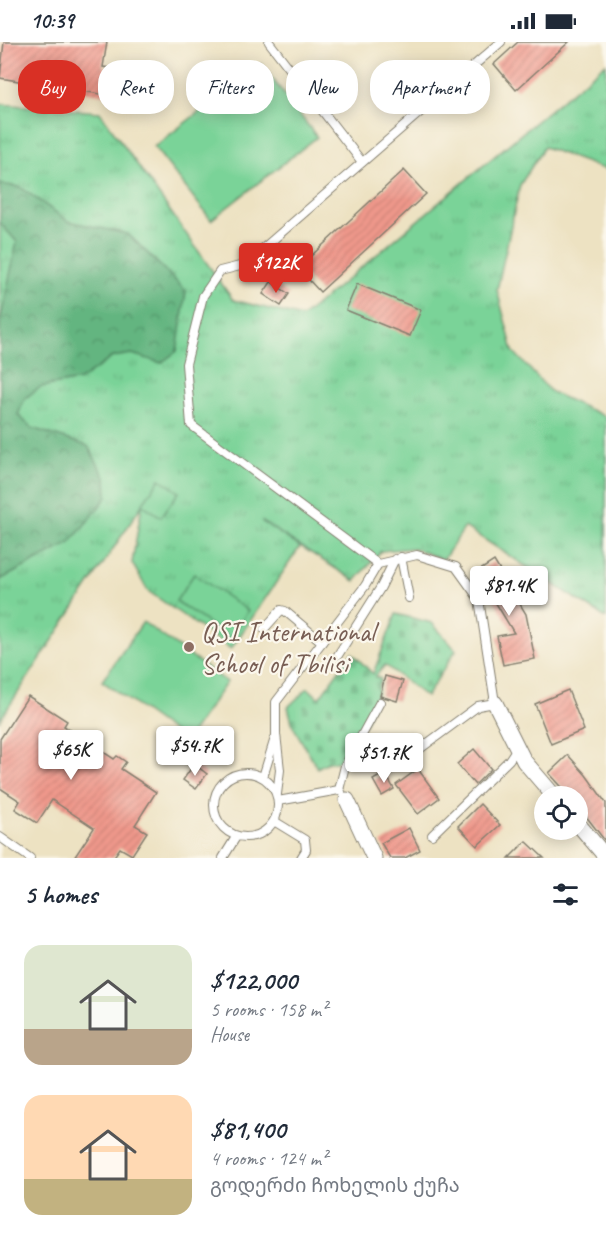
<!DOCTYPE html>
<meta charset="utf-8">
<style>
body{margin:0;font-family:Caveat,"Noto Sans Georgian",sans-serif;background:#f6f6f7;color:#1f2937;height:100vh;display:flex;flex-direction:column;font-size:22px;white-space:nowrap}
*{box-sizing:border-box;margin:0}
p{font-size:20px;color:#747a83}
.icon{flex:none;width:33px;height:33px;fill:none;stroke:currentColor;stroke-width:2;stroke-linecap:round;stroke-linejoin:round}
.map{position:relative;height:816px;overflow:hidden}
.panel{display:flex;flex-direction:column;background:#fff;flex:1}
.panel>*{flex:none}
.hud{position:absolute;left:18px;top:18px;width:570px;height:54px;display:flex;gap:12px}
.controls{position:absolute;left:534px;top:744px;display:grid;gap:12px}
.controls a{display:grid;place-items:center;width:54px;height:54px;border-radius:50%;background:#fff;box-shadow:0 3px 15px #0003;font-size:30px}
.price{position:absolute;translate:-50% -51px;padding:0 14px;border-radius:6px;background:#fff;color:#222;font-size:20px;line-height:39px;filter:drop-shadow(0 2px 3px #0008)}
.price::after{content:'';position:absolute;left:50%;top:36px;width:18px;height:14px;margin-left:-9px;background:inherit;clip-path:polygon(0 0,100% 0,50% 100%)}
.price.current{background:#d93025;color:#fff}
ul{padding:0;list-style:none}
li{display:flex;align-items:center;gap:18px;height:150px;padding:0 24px}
li span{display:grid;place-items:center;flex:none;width:168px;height:120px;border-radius:18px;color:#555}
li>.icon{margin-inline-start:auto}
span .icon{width:72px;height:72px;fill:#fffc;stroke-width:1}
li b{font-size:26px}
h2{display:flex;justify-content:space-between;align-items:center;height:72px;padding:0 24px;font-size:26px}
.chip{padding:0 21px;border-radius:24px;background:#fff;box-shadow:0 3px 15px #0003;font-size:21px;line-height:54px}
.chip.current{background:#d93025;color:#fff}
.status{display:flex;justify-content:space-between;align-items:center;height:42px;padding:0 30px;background:#fff;direction:ltr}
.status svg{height:16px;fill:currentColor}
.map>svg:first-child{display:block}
.grass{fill:url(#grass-tufts);stroke:#4b785a;stroke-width:1.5}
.forest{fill:url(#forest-crowns);stroke:#40684e;stroke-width:1.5}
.cemetery{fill:url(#cemetery-stones);stroke:#4b785a;stroke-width:1.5}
.garden{fill:#7ad398;stroke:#4b785a;stroke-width:1.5}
.building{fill:url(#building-hatch)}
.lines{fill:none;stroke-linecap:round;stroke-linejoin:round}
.lane-casing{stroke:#847f6f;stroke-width:10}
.street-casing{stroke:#847f6f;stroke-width:17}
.lane{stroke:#fff;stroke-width:8}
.street{stroke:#fff;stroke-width:15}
.education-dot{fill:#8d6e63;stroke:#fbf7ec;stroke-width:2}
.labels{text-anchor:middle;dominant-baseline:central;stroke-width:4.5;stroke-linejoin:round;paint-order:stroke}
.education-label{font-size:28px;fill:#785e54;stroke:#fbf7ec;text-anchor:start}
</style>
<div class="status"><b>10:39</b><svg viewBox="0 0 49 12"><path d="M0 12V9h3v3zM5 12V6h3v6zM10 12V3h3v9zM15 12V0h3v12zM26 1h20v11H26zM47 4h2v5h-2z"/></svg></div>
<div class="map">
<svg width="606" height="816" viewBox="0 0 606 816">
<defs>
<pattern id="grass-tufts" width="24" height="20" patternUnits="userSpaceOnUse" patternTransform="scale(1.5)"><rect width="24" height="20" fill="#7ad398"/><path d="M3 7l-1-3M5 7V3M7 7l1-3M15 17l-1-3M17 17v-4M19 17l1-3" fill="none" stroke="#69b582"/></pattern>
<pattern id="forest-crowns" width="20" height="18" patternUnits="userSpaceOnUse" patternTransform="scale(1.5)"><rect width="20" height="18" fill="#63b580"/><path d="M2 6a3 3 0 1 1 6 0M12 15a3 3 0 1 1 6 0" fill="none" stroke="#519268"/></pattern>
<pattern id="cemetery-stones" width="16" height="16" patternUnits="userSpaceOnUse" patternTransform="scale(1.5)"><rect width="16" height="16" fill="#7ad398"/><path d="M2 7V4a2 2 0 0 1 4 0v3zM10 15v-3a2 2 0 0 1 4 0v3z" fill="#69b582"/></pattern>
<pattern id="building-hatch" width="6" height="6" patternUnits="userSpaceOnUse" patternTransform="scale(1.5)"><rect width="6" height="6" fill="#ef988b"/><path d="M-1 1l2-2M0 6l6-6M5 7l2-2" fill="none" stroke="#cc8277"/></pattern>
</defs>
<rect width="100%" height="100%" fill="#fbf7ec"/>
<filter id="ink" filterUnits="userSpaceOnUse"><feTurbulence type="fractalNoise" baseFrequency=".0167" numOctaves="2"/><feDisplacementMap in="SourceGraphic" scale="12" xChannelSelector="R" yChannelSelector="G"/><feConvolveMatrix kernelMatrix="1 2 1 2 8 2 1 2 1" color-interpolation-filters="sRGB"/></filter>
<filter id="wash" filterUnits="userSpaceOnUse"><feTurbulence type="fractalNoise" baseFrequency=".008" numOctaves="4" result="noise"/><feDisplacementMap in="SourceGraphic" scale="24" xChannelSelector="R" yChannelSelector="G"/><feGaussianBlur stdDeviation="1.35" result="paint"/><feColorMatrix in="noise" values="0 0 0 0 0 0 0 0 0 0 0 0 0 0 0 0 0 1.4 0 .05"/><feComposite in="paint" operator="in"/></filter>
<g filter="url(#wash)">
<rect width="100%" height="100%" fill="#ede2c2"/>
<path class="grass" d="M 606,21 L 606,128 L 544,105 L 520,143 L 497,248 L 513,309 L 551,350 L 606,375 L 606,576 L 465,485 L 443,518 L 414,506 L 381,509 L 355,539 L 261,479 L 300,505 L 231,607 L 148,549 L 132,521 L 142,463 L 0,678 L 0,62 L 100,70 L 233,258 L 302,275 Z"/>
<path class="forest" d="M 0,142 L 20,145 L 68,179 L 128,192 L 186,249 L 177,309 L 161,321 L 132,312 L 113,315 L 80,338 L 41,345 L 25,356 L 18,373 L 32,386 L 88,404 L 106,437 L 107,455 L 70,501 L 0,538 L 0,280 L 17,200 L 0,181 Z"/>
<path class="cemetery" d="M 396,572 L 432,581 L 456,608 L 426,655 L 385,623 L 375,635 L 381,637 C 372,670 362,694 339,720 L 328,720 L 317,726 L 293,684 L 288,665 L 308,646 L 319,656 L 352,611 L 373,632 Z"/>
<g class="garden">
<path d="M 261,22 L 317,95 L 211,178 L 154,105 Z"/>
<path d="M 160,437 L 179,450 L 161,475 L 142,462 Z"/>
<path d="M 194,532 L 248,569 L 230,596 L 176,559 Z"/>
<path d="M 143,580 L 227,640 L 186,699 L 102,639 Z"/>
</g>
<g id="blocks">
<g class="building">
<path d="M 4,0 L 107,0 L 103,25 L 110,26 L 106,53 L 0,36 Z"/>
<path d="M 518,0 L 569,0 L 516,48 L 494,22 Z"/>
<path d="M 404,128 L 426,152 L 320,250 L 298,226 Z"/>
<path d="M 271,240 L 289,252 L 281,264 L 263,252 Z"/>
<path d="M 357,242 L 421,268 L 410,294 L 346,268 Z"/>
<path d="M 494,519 L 526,572 L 535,617 L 503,623 L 497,594 L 514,591 L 477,530 Z"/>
<path d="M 385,634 L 403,639 L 397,659 L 380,654 Z"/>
<path d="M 568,648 L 584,688 L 551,702 L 535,662 Z"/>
<path d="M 28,654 L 67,679 L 64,684 L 114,717 L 117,714 L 126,720 L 121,727 L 156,750 L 135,783 L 147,790 L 132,813 L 120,806 L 113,816 L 74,816 L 94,786 L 52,758 L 37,781 L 15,767 L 20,759 L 0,746 L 0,697 Z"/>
<path d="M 474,707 L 491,727 L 475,743 L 457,722 Z"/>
<path d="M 568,713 L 586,733 L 606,761 L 606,800 L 578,764 L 578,754 L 570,754 L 549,731 Z"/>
<path d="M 194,722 L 207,732 L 196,747 L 183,738 Z"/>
<path d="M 418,727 L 439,756 L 418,772 L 396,743 Z"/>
<path d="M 385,731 L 394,747 L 382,754 L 373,738 Z"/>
<path d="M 480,762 L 500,783 L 477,804 L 458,784 Z"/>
<path d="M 409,786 L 420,808 L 405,816 L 390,816 L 381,801 Z"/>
<path d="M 526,799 L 544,816 L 509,816 Z"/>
</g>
</g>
</g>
<g filter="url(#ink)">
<use href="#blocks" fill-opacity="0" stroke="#847f6f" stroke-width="1.5"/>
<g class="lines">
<g class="lane-casing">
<g id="lane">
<path d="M 269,0 L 362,120"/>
<path d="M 401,515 L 409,556"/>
<path d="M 264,587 L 281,568 L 285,569 L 322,600"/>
<path d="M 338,613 L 381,545 L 395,517"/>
<path d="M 394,726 L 478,664 L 495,661 L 479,557 L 456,525 L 417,513 L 378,522 L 191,383 L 186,322 L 203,254 L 220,229 L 244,223 L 501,0"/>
<circle cx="246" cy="763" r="32"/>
<path d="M 263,735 L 275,696"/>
<path d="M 339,748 L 345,724 L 380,660"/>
<path d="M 277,752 L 280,728 L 276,692 L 276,660 L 365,544 L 378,522"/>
<path d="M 278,759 L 339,748 L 341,750"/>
<path d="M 274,779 L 305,798 L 306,808 L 301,816"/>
<path d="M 432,793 L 509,718 L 517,706"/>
<path d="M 0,795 L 30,816"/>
<path d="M 223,816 L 236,795"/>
</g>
</g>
<g class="street-casing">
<g id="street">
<path d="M 495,661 L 524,719 L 554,754"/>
<path d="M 347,758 L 374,816"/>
<path d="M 578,782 L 606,815"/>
</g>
</g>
<use href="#lane" class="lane"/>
<use href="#street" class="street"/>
</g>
</g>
<circle class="education-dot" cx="189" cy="605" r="6"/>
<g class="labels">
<g class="education-label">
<text x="201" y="589">QSI International<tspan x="201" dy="32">School of Tbilisi</tspan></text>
</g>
</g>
</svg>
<div class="controls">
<a><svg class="icon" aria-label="locate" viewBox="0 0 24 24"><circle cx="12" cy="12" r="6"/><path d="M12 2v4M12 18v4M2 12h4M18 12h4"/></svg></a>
</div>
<b class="price current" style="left:276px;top:252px">$122K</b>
<b class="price" style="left:509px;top:575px">$81.4K</b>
<b class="price" style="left:195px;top:735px">$54.7K</b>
<b class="price" style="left:71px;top:739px">$65K</b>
<b class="price" style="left:384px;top:742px">$51.7K</b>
<div class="hud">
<a class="chip current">Buy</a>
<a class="chip">Rent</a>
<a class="chip">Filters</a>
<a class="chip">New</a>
<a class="chip">Apartment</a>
</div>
</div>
<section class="panel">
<h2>5 homes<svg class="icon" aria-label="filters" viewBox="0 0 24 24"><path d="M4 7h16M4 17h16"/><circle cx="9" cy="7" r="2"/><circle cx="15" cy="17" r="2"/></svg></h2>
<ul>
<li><span style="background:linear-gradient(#dfe7d0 70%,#b9a48a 0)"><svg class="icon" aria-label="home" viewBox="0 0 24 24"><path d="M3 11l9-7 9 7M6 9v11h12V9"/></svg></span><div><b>$122,000</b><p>5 rooms · 158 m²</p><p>House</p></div></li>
<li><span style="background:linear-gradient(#ffd9b3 70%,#c2b280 0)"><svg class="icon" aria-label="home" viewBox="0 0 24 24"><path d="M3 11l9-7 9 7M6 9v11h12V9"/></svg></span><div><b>$81,400</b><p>4 rooms · 124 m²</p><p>გოდერძი ჩოხელის ქუჩა</p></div></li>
</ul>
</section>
